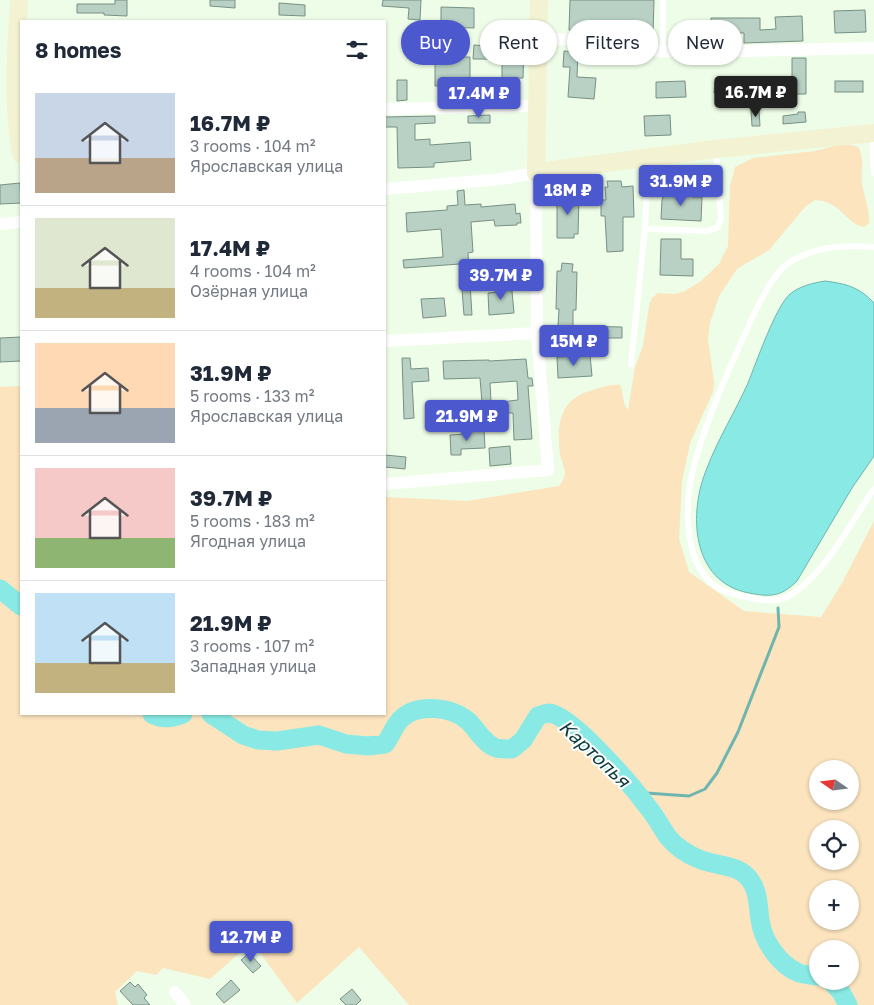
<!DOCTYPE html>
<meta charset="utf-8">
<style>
body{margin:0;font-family:"Golos Text",sans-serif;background:#f6f6f7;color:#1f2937;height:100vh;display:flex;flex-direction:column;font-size:19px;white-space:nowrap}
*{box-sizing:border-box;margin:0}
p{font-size:16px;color:#747a83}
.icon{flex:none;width:28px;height:28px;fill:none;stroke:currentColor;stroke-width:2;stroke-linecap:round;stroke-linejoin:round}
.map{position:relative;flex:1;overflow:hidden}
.panel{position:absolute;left:20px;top:20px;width:366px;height:695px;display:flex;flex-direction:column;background:#fff;border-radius:0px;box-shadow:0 1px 4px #0004}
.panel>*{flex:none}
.top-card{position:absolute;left:401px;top:20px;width:398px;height:45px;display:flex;gap:10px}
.needle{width:32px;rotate:284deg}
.fabs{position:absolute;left:809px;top:760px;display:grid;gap:10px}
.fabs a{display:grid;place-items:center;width:50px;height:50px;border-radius:50%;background:#fff;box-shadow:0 1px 4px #0004;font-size:25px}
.price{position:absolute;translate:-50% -42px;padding:0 11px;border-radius:5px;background:#4c59ce;color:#fff;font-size:16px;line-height:32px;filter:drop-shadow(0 1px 2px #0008)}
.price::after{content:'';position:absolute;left:50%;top:30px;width:15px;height:11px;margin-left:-8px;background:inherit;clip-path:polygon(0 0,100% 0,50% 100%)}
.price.active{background:#222;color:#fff}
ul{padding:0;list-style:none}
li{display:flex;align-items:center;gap:15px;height:125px;padding:0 15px}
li+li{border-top:1px solid #e0e1e3}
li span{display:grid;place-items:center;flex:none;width:140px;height:100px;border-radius:0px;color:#555}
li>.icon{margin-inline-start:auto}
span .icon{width:60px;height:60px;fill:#fffc;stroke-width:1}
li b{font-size:21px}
h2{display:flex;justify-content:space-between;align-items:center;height:60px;padding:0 15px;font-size:21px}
.tag{padding:0 18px;border-radius:22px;background:#fff;box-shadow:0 1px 4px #0004;font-size:18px;line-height:45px}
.tag.active{background:#4c59ce;color:#fff}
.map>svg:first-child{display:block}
.green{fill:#fbe4be;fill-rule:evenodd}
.water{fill:#89eae5;stroke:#6fb5af}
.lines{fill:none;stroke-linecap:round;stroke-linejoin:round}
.stream{stroke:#6fb5af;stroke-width:3}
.river{stroke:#89eae5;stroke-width:19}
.building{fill:#b8d1c4;stroke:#789084}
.lane{stroke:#fff;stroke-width:6}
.street{stroke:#fff;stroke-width:12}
.secondary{stroke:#f3f2d2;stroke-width:18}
.labels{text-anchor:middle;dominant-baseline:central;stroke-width:4;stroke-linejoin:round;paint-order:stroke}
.water-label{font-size:19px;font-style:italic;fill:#0d3c3a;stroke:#fff}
</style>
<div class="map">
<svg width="874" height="1005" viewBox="0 0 874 1005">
<rect width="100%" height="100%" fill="#eefde7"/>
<path class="green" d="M 838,145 L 851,145 L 858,147 C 866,162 860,168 862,183 C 864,197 870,209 869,223 L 864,227 C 844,223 843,202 815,200 L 805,207 L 769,250 L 737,269 L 719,296 L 710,323 L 708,339 L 714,382 L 713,392 L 690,443 L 682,482 L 679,539 L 689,572 L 744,611 L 821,617 L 842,583 L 874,521 L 874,1005 L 409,1005 L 359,947 L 297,1003 L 252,942 L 210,979 L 163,968 L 156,975 L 137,971 L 115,992 L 118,1005 L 0,1005 L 0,387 L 21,386 L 21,714 L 385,714 L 385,497 L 467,501 L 559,486 C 570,472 563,469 560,454 C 556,426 560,399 590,391 C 600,388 610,384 620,385 C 624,394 622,403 628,410 L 635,367 L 643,346 L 649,306 L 652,298 L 658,293 L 675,294 L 685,291 L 701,281 L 719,264 L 728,246 L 730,186 L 735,167 L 753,158 L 815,151 ZM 818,769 L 850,769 L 850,801 L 818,801 ZM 818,829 L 850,829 L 850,861 L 818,861 ZM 818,889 L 850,889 L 850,921 L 818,921 ZM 818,949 L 850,949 L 850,981 L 818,981 Z"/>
<path class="water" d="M 825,281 C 847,284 859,287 874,303 L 874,456 L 852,488 L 797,581 C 781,597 770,597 749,593 C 691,582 688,513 707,468 C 718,439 735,412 748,383 C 756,363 776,306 790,294 C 800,286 813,283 825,281 Z"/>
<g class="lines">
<path class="stream" d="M 641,798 L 646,793 L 689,796 L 705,789 L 717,773 L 738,732 L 779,627 L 778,608"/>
<g class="river">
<path d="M 0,589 L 21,606"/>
<path d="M 152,714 C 162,720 172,718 183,714"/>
<path d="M 211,714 L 243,735 L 258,740 L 277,741 L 319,735 L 346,744 L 368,746 L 385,744 C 391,736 395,724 402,718 C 418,703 452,707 468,721 C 477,729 483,743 496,748 C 500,749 507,749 512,749 L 523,740 L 538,716 C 541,715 546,713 549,713 C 571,714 633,787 647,806 C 655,815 661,827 668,837 C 675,846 688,855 699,859 C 717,867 741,863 752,883 C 759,894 758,908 760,920 C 763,941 779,965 799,973 C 804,975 812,975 818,976"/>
<path d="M 831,981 L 841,992 L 848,1005"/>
</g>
</g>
<g class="building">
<path d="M 115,0 L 127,0 L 127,16 L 104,15 L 104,13 L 77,13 L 77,4 L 115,4 Z"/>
<path d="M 210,0 L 235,0 L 235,8 L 210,6 Z"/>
<path d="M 383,0 L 421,0 L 420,20 L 408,19 L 409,8 L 382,6 Z"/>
<path d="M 570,0 L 654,0 L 653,34 L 569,30 Z"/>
<path d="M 279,3 L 305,5 L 305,16 L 279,15 Z"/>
<path d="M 441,7 L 474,8 L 474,28 L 441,27 Z"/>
<path d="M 865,10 L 866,32 L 835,33 L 834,11 Z"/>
<path d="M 802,16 L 803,41 L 744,43 L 744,33 L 711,33 L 711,18 L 760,18 L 760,30 L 776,29 L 775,17 Z"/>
<path d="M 513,43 L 524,43 L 523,78 L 502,78 L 502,61 L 513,61 Z"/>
<path d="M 474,45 L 488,46 L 488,59 L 473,59 Z"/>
<path d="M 564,51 L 578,52 L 577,77 L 596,78 L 594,99 L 568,97 L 570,67 L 563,67 Z"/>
<path d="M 435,57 L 470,57 L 470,85 L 435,86 Z"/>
<path d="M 792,58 L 806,58 L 806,94 L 776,94 L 776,80 L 792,80 Z"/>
<path d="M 397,80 L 407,80 L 407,100 L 397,101 Z"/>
<path d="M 685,81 L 686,97 L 656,98 L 656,82 Z"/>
<rect x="835" y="81" width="28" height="11"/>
<path d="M 715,82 L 743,82 L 743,94 L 714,93 Z"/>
<path d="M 751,110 L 759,110 L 760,126 L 752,126 Z"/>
<path d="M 798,112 L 805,112 L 806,122 L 783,124 L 783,116 L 798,114 Z"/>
<path d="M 490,115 L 490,123 L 468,123 L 468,116 Z"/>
<path d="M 670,115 L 671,135 L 645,136 L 644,116 Z"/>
<path d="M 435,116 L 435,123 L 415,124 L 415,140 L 430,139 L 430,145 L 470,142 L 471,160 L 434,163 L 434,167 L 398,168 L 397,127 L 385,127 L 385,117 Z"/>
<path d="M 607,181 L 621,181 L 622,187 L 633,186 L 634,217 L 623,217 L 623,251 L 607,252 L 605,216 L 601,216 L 601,200 L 606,200 L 605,187 L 608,187 Z"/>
<path d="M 20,183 L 21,203 L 0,204 L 0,185 Z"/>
<path d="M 464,190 L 465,205 L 481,204 L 481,207 L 515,204 L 516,214 L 520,213 L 521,223 L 517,223 L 517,225 L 495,226 L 494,220 L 471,222 L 473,252 L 468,253 L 472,315 L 464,315 L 460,264 L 404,268 L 403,260 L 443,257 L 441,229 L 407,232 L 406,213 L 447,210 L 447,206 L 458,205 L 457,191 Z"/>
<path d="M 668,192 L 692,193 L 692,197 L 702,197 L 701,221 L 661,219 L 662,200 L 664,195 Z"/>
<path d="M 562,193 L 575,193 L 574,198 L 579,198 L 578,234 L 574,234 L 574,238 L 557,238 L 557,197 L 562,197 Z"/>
<path d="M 661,239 L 681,239 L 681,259 L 693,259 L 693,276 L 660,275 Z"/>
<path d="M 562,263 L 573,264 L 572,272 L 577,272 L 576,310 L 573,310 L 573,326 L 622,327 L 622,338 L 549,338 L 549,326 L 558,326 L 559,309 L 556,309 L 557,271 L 561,271 Z"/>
<path d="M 509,283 L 510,291 L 512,291 L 514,313 L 489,315 L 488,293 L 499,292 L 498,284 Z"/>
<path d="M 444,298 L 446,316 L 423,318 L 421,299 Z"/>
<path d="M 21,337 L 21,361 L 0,362 L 0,338 Z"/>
<path d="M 590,355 L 592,376 L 558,378 L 557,357 Z"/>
<path d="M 402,358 L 410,358 L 411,369 L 428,368 L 429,381 L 412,382 L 414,418 L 404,419 Z"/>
<path d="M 526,359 L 528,378 L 532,378 L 533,386 L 528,386 L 532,439 L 514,440 L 513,413 L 502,413 L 501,402 L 518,400 L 517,381 L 490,383 L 491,402 L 482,403 L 480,378 L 444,379 L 443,361 L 489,360 L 489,361 Z"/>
<path d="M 484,430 L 485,448 L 461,449 L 461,455 L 451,455 L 450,435 L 466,434 L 466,431 Z"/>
<path d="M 510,446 L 511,464 L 490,466 L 489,448 Z"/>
<path d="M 385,455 L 406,457 L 405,469 L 385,467 Z"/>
<path d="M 249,953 L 261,966 L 253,973 L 241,960 Z"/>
<path d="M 231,980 L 240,990 L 224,1003 L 216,994 Z"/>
<path d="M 130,982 L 135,987 L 138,984 L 147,995 L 144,998 L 150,1005 L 133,1005 L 120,991 Z"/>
<path d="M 352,989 L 361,1000 L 356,1005 L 346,1005 L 340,999 Z"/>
</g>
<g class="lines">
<g class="lane">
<path d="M 663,51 L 663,0"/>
<path d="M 872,134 L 874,173"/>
<path d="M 645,229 L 708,231 L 718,227 L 721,218 L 716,151"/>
<path d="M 874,247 C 844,245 813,246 787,264 C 767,279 746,332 735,356 C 720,390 705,425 695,462 C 685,497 681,561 715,586 C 724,592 736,595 747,597 C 762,601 781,603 794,593 C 826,571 852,521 874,489"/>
<path d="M 631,364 L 645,229 L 648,159"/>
</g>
<g class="street">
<path d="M 538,39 L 619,40 L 643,49 L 663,51 L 701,52 L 874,48"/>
<path d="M 385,109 L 537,106"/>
<path d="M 385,189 L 501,179 L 536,173 L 537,333 L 548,470 L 385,484"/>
<path d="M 0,224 L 21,222"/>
<path d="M 385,341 L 537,333"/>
<path d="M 175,992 L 185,1005"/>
</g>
<g class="secondary">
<path d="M 19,0 C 16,51 12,103 21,154"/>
<path d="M 539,0 L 536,173 L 559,169 L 716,149 L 874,133"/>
</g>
</g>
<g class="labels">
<g class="water-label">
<text transform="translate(595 753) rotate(43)">Картопья</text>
</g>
</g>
</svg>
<div class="fabs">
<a><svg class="needle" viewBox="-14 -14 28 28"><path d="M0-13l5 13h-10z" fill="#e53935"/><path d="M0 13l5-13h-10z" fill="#747a83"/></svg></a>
<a><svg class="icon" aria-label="locate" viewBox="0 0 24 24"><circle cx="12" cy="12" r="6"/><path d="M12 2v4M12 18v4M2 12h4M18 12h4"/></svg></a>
<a>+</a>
<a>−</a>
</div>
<b class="price active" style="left:756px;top:118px">16.7M ₽</b>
<b class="price" style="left:479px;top:119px">17.4M ₽</b>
<b class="price" style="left:681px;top:207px">31.9M ₽</b>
<b class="price" style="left:568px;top:216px">18M ₽</b>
<b class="price" style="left:501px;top:301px">39.7M ₽</b>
<b class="price" style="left:574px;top:367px">15M ₽</b>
<b class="price" style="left:467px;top:442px">21.9M ₽</b>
<b class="price" style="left:251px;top:963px">12.7M ₽</b>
<div class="top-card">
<a class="tag active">Buy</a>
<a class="tag">Rent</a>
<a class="tag">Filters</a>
<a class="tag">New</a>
</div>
<section class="panel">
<h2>8 homes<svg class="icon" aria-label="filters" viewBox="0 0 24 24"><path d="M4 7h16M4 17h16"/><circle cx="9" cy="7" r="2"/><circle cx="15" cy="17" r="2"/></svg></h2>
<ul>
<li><span style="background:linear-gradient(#c9d6e8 65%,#b9a48a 0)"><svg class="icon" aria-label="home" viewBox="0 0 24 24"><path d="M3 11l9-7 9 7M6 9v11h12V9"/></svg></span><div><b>16.7M ₽</b><p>3 rooms · 104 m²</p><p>Ярославская улица</p></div></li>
<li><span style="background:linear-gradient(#dfe7d0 70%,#c2b280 0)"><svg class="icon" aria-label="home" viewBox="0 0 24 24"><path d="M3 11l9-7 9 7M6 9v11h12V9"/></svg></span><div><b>17.4M ₽</b><p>4 rooms · 104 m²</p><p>Озёрная улица</p></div></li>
<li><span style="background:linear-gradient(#ffd9b3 65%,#9aa5b1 0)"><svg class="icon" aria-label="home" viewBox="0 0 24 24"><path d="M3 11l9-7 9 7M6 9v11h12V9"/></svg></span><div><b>31.9M ₽</b><p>5 rooms · 133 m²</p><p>Ярославская улица</p></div></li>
<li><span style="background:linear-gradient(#f6c9c9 70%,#8fb573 0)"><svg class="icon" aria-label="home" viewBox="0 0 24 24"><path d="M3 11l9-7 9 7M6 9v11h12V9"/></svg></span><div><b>39.7M ₽</b><p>5 rooms · 183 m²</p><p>Ягодная улица</p></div></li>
<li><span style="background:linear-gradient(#bfe0f5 70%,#c2b280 0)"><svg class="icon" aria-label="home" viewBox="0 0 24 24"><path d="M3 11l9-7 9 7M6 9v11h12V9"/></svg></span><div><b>21.9M ₽</b><p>3 rooms · 107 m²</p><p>Западная улица</p></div></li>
</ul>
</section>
</div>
